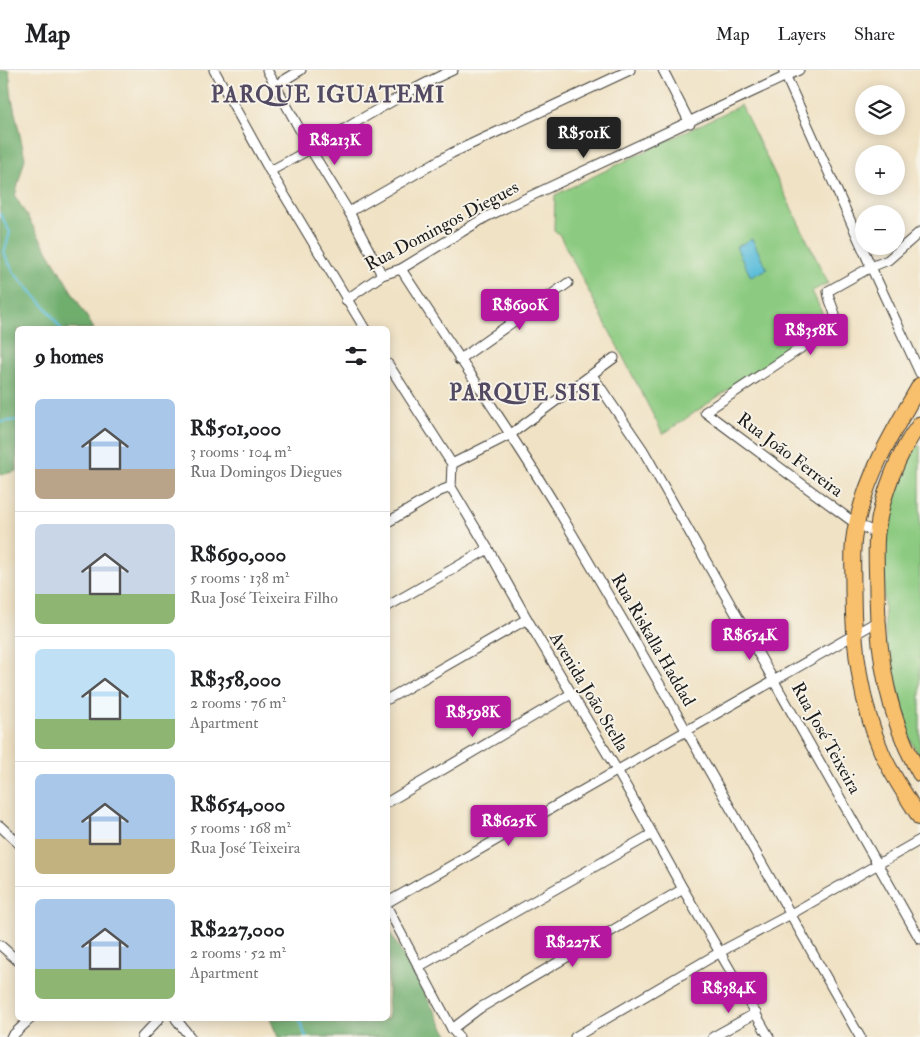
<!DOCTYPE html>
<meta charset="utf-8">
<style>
body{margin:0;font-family:"IM FELL Double Pica",serif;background:#f6f6f6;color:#202124;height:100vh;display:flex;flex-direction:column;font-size:19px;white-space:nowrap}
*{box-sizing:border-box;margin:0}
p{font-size:16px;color:#757577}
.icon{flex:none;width:28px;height:28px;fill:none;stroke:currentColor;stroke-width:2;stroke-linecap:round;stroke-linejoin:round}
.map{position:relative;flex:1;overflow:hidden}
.sheet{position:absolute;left:15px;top:256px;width:375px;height:695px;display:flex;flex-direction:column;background:#fff;border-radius:8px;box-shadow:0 2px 12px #0003}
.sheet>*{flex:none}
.controls{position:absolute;left:855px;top:15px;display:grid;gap:10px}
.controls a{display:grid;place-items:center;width:50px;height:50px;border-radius:50%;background:#fff;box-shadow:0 2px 12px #0003;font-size:25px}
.price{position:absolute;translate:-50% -42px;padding:0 11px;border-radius:5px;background:#b5179e;color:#fff;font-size:16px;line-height:32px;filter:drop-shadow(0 1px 2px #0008)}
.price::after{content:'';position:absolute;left:50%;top:30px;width:15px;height:11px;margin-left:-8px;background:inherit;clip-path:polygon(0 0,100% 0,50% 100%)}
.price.current{background:#222;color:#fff}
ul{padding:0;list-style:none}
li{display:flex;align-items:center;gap:15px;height:125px;padding:0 20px}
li+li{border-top:1px solid #e0e0e0}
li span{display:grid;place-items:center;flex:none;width:140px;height:100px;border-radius:8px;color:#555}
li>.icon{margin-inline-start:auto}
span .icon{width:60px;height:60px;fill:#fffc;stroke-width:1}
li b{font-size:21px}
h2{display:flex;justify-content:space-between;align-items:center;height:60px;padding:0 20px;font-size:21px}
header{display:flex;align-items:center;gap:30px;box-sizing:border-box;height:70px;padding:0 25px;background:#fff;border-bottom:1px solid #e0e0e0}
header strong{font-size:24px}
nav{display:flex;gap:28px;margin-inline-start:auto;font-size:18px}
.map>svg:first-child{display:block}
.green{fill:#8bca80;stroke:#54734e}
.forest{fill:#70ae6e;stroke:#466545}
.water{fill:#5dbedb;stroke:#3c6d7c}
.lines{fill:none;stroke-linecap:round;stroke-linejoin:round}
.stream{stroke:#5dbedb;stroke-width:2.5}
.street-casing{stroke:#3c3a35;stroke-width:11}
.primary-casing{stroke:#3c3a35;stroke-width:17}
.street{stroke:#fff;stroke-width:9}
.primary{stroke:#f8bf6c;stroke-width:15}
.labels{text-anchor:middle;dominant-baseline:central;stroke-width:4;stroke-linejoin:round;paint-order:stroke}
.street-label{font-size:18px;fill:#1c1c1c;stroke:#f7f3e8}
.district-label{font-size:22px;font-weight:bold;letter-spacing:1px;fill:#514a62;stroke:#f7f3e8}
</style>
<header>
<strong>Map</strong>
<nav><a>Map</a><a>Layers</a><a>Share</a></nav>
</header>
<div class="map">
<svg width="920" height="967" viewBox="0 0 920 967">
<rect width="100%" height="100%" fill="#f7f3e8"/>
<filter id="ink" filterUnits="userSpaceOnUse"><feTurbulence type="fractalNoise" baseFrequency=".02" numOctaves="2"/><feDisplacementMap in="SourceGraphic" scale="10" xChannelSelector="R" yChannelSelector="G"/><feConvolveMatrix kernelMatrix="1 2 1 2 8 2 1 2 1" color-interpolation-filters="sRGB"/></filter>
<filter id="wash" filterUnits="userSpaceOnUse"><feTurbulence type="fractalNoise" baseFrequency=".0096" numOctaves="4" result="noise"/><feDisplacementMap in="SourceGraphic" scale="20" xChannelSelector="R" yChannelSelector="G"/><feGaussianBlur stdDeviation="1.12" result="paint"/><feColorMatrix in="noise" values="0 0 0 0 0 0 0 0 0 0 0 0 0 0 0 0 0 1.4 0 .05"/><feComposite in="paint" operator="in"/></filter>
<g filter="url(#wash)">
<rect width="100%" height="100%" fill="#f0e2c5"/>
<g class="green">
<path d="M 741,35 L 828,213 L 812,221 L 825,249 L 825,254 L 663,364 L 559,164 L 554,160 L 555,125 Z"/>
<path d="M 920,376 L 920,689 L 903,654 L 886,583 L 883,511 L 886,453 L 889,440 L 898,411 L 910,383 L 916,377 Z"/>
</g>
<g class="forest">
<path d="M 0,0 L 9,0 L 12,29 L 25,88 L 15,126 L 94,259 L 18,259 L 17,401 L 0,405 Z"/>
<path d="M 388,859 L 445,960 L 451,967 L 278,967 L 270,949 L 388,949 Z"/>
</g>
<path class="water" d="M 752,169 L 767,199 L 751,207 L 736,177 Z"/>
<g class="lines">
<g class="stream">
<path d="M 0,144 L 10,162 L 4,183 L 14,203 L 47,239 L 61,259"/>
<path d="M 0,352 L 18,350"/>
<path d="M 299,949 L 306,967"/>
</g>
</g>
</g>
<g filter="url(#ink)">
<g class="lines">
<g class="street-casing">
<g id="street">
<path d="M 214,0 L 270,101 L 365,259"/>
<path d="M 267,0 L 311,80 L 349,142 L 382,205"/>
<path d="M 663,0 L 690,53"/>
<path d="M 783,0 L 871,197 L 920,303"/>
<path d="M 276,15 L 301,0"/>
<path d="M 270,101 C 332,69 389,29 453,0"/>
<path d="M 349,142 L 452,83 L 630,0"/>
<path d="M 401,199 C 453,280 509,358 558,440 C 662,614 760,791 860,967"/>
<path d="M 346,230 L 382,205 L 401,199 L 486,147 L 799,0"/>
<path d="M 459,290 L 568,213"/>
<path d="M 388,294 L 452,394 L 451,417 L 488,479 L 527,549 L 617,700 L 683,819 L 769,967"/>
<path d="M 592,305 L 643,380 L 920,869"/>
<path d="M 452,394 L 511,364 L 614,288"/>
<path d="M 388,452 L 440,421 L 451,417"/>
<path d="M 877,463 L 856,454 L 705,342 L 834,256 C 839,243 828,233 828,221 L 871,197 L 888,190 L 920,162"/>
<path d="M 388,536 L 488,479"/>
<path d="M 388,629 L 527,549"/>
<path d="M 388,732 L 571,624"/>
<path d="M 0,756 L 18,773"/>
<path d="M 388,832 L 878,551"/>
<path d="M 388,839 L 452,959 L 459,967"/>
<path d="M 0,875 L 18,891"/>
<path d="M 418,897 L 652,764"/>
<path d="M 176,949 L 190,967"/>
<path d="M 452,959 L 480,938 L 683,819"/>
<path d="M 11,967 L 30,949"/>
<path d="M 142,967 L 159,949"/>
<path d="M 575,967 L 729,877 L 791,844 L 920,770"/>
<path d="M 713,967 L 756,943"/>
</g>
</g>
<g class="primary-casing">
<g id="primary">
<path d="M 920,315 C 894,360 869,400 857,452 C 851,473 853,497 853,520 C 853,575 860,632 882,683 C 892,706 907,727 920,748"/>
<path d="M 920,354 C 898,382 881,428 877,463 C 875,483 877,504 877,524 C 878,587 888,649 920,704"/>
</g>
</g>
<use href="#street" class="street"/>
<use href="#primary" class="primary"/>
</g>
</g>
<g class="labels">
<g class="street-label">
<text transform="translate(442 156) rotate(-28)">Rua Domingos Diegues</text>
<text transform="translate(790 385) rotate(37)">Rua João Ferreira</text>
<text transform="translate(653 570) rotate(60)">Rua Riskalla Haddad</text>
<text transform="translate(589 622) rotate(59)">Avenida João Stella</text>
<text transform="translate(826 668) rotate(61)">Rua José Teixeira</text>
</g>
<g class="district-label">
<text x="328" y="25">PARQUE IGUATEMI</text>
<text x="525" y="323">PARQUE SISI</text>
</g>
</g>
</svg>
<div class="controls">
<a><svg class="icon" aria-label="layers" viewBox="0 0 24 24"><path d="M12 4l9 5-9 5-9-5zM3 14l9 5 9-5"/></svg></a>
<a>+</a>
<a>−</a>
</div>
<b class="price current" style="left:584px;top:89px">R$501K</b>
<b class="price" style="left:335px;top:96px">R$213K</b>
<b class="price" style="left:520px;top:261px">R$690K</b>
<b class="price" style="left:811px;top:286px">R$358K</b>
<b class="price" style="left:750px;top:591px">R$654K</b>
<b class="price" style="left:473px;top:668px">R$598K</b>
<b class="price" style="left:509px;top:777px">R$625K</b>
<b class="price" style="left:573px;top:898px">R$227K</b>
<b class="price" style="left:729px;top:944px">R$384K</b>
<section class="sheet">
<h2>9 homes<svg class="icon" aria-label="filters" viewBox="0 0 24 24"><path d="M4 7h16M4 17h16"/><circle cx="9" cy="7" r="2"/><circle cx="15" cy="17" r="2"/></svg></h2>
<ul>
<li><span style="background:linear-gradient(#a9c7e8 70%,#b9a48a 0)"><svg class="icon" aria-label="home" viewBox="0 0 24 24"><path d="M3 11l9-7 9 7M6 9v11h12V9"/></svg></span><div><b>R$501,000</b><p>3 rooms · 104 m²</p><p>Rua Domingos Diegues</p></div></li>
<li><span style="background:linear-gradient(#c9d6e8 70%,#8fb573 0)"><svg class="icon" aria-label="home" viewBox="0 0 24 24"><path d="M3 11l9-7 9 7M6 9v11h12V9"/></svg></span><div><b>R$690,000</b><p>5 rooms · 138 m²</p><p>Rua José Teixeira Filho</p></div></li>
<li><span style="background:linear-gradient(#bfe0f5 70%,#8fb573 0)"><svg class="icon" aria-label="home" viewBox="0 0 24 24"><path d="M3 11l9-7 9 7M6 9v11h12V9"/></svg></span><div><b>R$358,000</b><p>2 rooms · 76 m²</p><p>Apartment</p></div></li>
<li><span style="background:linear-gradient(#a9c7e8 65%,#c2b280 0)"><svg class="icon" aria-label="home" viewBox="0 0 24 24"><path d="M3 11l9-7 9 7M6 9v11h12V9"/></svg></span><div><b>R$654,000</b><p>5 rooms · 168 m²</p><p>Rua José Teixeira</p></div></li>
<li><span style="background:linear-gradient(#a9c7e8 70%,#8fb573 0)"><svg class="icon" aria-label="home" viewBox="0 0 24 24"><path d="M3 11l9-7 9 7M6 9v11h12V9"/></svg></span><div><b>R$227,000</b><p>2 rooms · 52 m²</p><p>Apartment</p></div></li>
</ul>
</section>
</div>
